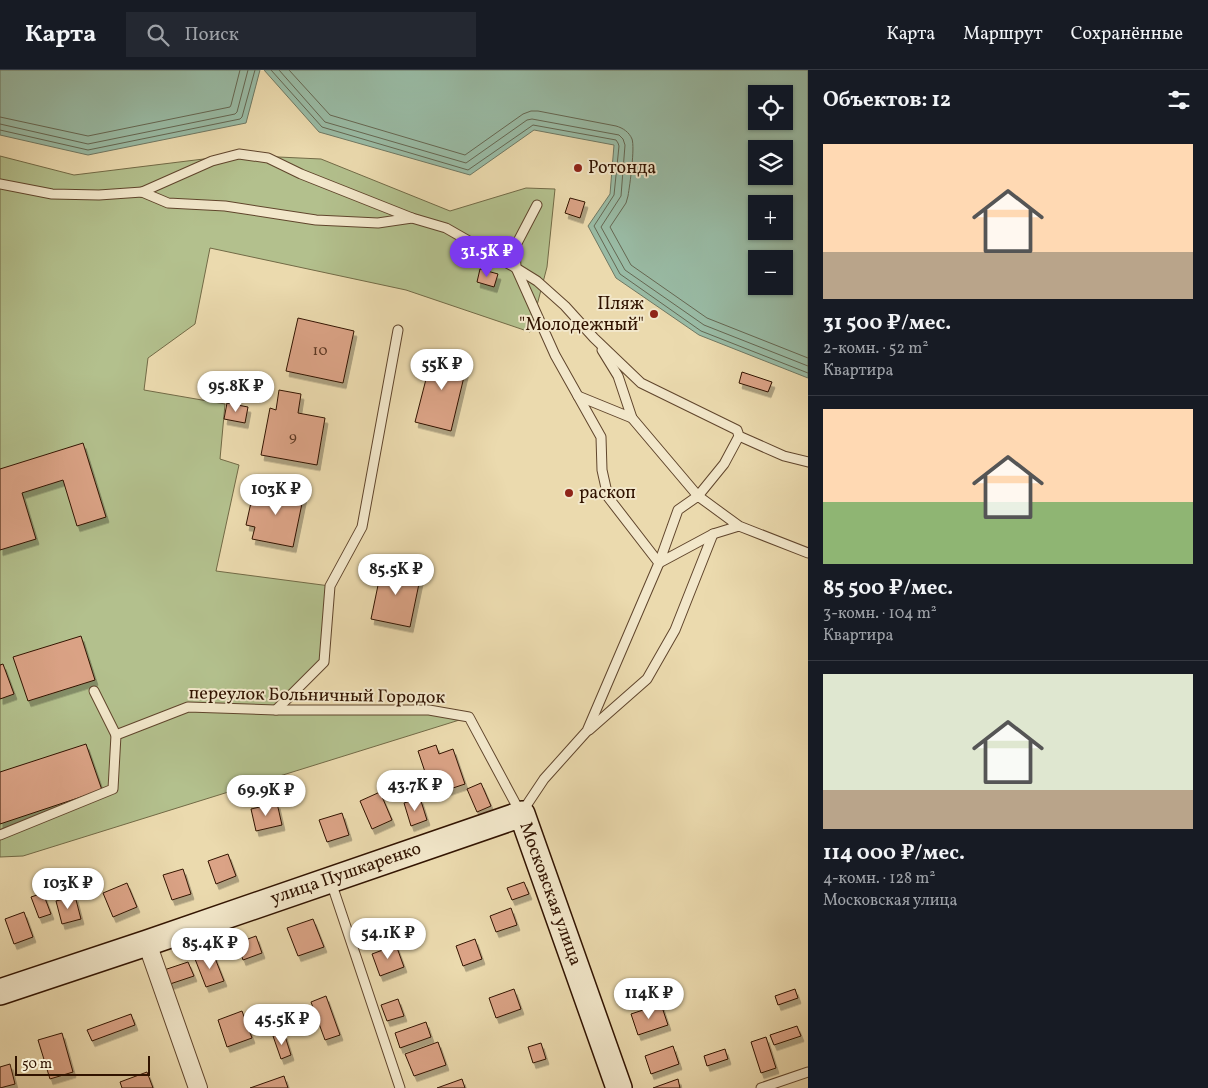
<!DOCTYPE html>
<html lang="ru">
<meta charset="utf-8">
<style>
body{margin:0;font-family:Vollkorn,serif;background:#242831;color:#f1f3f6;height:100vh;display:flex;flex-direction:column;font-size:19px;white-space:nowrap}
*{box-sizing:border-box;margin:0}
p{font-size:16px;color:#9ea1a6}
.icon{flex:none;width:28px;height:28px;fill:none;stroke:currentColor;stroke-width:2;stroke-linecap:round;stroke-linejoin:round}
.map{position:relative;flex:1;overflow:hidden}
.side{display:flex;flex-direction:column;background:#171b24;width:400px}
.side>*{flex:none}
.tools{position:absolute;left:748px;top:15px;display:grid;gap:10px}
.tools a{display:grid;place-items:center;width:45px;height:45px;border-radius:0px;background:#171b24;box-shadow:0 1px 4px #0004;font-size:25px}
.scale{position:absolute;left:15px;bottom:12px;width:135px;box-sizing:border-box;padding-left:5px;border:2px solid #311300;border-top:0;font-size:14px;line-height:18px;white-space:nowrap;color:#311300;-webkit-text-stroke:4px #f2e7ca;paint-order:stroke}
.price{position:absolute;translate:-50% -42px;padding:0 11px;border-radius:18px;background:#fff;color:#222;font-size:16px;line-height:32px;filter:drop-shadow(0 1px 2px #0008)}
.price::after{content:'';position:absolute;left:50%;top:30px;width:15px;height:11px;margin-left:-8px;background:inherit;clip-path:polygon(0 0,100% 0,50% 100%)}
.price.on{background:#7c3aed;color:#fff}
ul{padding:0;list-style:none}
li{display:grid;align-content:center;gap:10px;height:265px;padding:0 15px}
li+li{border-top:1px solid #363941}
li span{display:grid;place-items:center;height:155px;border-radius:0px;color:#555}
li>.icon{margin-inline-start:auto}
span .icon{width:90px;height:90px;fill:#fffc;stroke-width:1}
li b{font-size:21px}
h2{display:flex;justify-content:space-between;align-items:center;height:60px;padding:0 15px;font-size:21px}
header{display:flex;align-items:center;gap:30px;box-sizing:border-box;height:70px;padding:0 25px;background:#171b24;border-bottom:1px solid #363941}
header strong{font-size:24px}
nav{display:flex;gap:28px;margin-inline-start:auto;font-size:18px}
.search{width:350px;height:45px;background:#242831;display:flex;align-items:center;gap:12px;box-sizing:border-box;padding:0 18px;border-radius:0px;color:#9ea1a6;font-size:19px}
main{display:flex;flex:1;min-height:0}
.map>svg:first-child{display:block}
.green{fill:#b3c08d;stroke:#726a46}
.water{fill:#99bba5;stroke:#6f7863;fill-rule:evenodd}
.lines{fill:none;stroke-linecap:round;stroke-linejoin:round}
.shore{stroke:#656752;stroke-width:1}
.building{fill:#dba386;stroke:#311300;filter:url(#shadow)}
.lane-casing{stroke:#60452c;stroke-width:11}
.street-casing{stroke:#60452c;stroke-width:20}
.secondary-casing{stroke:#311300;stroke-width:28}
.lane{stroke:#f2e7ca;stroke-width:9}
.street{stroke:#f2e7ca;stroke-width:18}
.secondary{stroke:#f2e7ca;stroke-width:25}
.poi-dot{fill:#8f2418;stroke:#f2e7ca;stroke-width:2}
.labels{text-anchor:middle;dominant-baseline:central;stroke-width:4;stroke-linejoin:round;paint-order:stroke}
.number-label{font-size:15px;fill:#5c3722}
.poi-label{font-size:18px;fill:#311300;stroke:#f2e7ca;text-anchor:start}
.street-label{font-size:18px;fill:#311300;stroke:#f2e7ca}
</style>
<header>
<strong>Карта</strong>
<div class="search"><svg class="icon" aria-label="search" viewBox="0 0 24 24"><circle cx="10" cy="10" r="6"/><path d="M15 15l6 6"/></svg>Поиск</div>
<nav><a>Карта</a><a>Маршрут</a><a>Сохранённые</a></nav>
</header>
<main>
<div class="map">
<svg width="808" height="1018" viewBox="0 0 808 1018">
<defs>
<filter id="shadow"><feDropShadow dx="3" dy="5.5" stdDeviation="0" flood-color="#0004"/></filter>
</defs>
<rect width="100%" height="100%" fill="#ebdaae"/>
<filter id="stains"><feTurbulence type="fractalNoise" baseFrequency=".004" numOctaves="4"/><feColorMatrix values="0 0 0 0 .2 0 0 0 0 .09 0 0 0 0 .02 0 0 0 .5 -.17"/></filter>
<radialGradient id="worn" r=".72"><stop offset=".6" stop-color="#630" stop-opacity="0"/><stop offset="1" stop-color="#630" stop-opacity=".3"/></radialGradient>
<path class="green" d="M 236,85 L 321,89 L 450,141 L 526,118 L 555,119 L 547,197 L 530,262 L 406,220 L 210,178 L 195,254 L 148,288 L 144,320 L 225,334 L 220,389 L 239,395 L 216,501 L 330,516 L 324,592 L 276,639 L 429,640 L 469,647 L 23,786 L 0,787 L 0,86 L 74,105 Z"/>
<g class="water">
<path d="M 0,0 L 260,0 L 246,53 L 88,85 L 0,65 Z"/>
<path d="M 264,0 L 808,0 L 808,308 L 699,265 L 616,208 L 588,156 L 610,124 L 614,75 L 534,60 L 470,105 L 319,62 ZM 756,24 L 784,24 L 784,51 L 756,51 ZM 756,79 L 784,79 L 784,106 L 756,106 ZM 756,134 L 784,134 L 784,161 L 756,161 ZM 756,189 L 784,189 L 784,216 L 756,216 Z"/>
</g>
<g class="lines">
<g class="shore">
<path d="M 271,0 L 322,57 L 468,100 L 533,55 L 616,70 L 618,73 L 619,76 L 614,125 L 594,156 L 620,204 L 701,261 L 808,303"/>
<path d="M 279,0 L 325,52 L 466,93 L 527,50 L 532,49 L 619,65 L 623,69 L 625,75 L 621,126 L 601,157 L 625,200 L 704,255 L 808,296"/>
<path d="M 289,0 L 330,45 L 465,85 L 523,44 L 531,41 L 538,41 L 616,56 C 623,58 629,62 632,69 C 635,78 630,114 628,126 L 626,133 L 610,157 L 631,195 L 707,248 L 808,288"/>
<path d="M 0,47 L 88,66 L 230,37 L 231,35 L 240,0"/>
<path d="M 0,54 L 88,74 L 235,44 L 237,42 L 248,0"/>
<path d="M 0,60 L 88,80 L 240,49 L 242,47 L 255,0"/>
</g>
</g>
<g class="building">
<path d="M 570,128 L 585,132 L 580,148 L 565,143 Z"/>
<path d="M 480,199 L 498,204 L 494,217 L 477,212 Z"/>
<path d="M 298,248 L 354,261 L 343,313 L 286,301 Z"/>
<path d="M 433,282 L 468,290 L 451,361 L 415,352 Z"/>
<path d="M 742,302 L 772,312 L 768,322 L 739,313 Z"/>
<path d="M 279,320 L 301,324 L 298,343 L 325,348 L 317,395 L 261,385 L 270,338 L 276,340 Z"/>
<path d="M 227,333 L 248,337 L 245,353 L 224,349 Z"/>
<path d="M 83,373 L 106,447 L 77,456 L 63,410 L 22,423 L 36,469 L 0,480 L 0,399 Z"/>
<path d="M 263,416 L 304,424 L 293,477 L 252,469 L 255,457 L 246,455 L 252,428 L 260,430 Z"/>
<path d="M 382,496 L 421,504 L 410,557 L 371,549 Z"/>
<path d="M 81,566 L 95,610 L 28,631 L 13,587 Z"/>
<path d="M 3,594 L 14,624 L 0,629 L 0,595 Z"/>
<path d="M 86,674 L 102,720 L 0,754 L 0,702 Z"/>
<path d="M 436,675 L 439,684 L 453,679 L 465,714 L 447,720 L 442,707 L 428,711 L 418,681 Z"/>
<path d="M 481,713 L 491,736 L 477,742 L 467,719 Z"/>
<path d="M 380,722 L 392,750 L 372,759 L 360,731 Z"/>
<path d="M 420,728 L 427,750 L 411,756 L 404,733 Z"/>
<path d="M 277,733 L 282,755 L 256,761 L 251,739 Z"/>
<path d="M 342,743 L 349,765 L 327,772 L 319,750 Z"/>
<path d="M 228,784 L 236,806 L 216,814 L 208,791 Z"/>
<path d="M 183,799 L 191,824 L 172,830 L 163,805 Z"/>
<path d="M 524,812 L 529,824 L 512,830 L 507,818 Z"/>
<path d="M 127,813 L 137,837 L 113,847 L 103,823 Z"/>
<path d="M 43,823 L 51,844 L 39,848 L 31,827 Z"/>
<path d="M 75,826 L 81,849 L 62,854 L 56,831 Z"/>
<path d="M 511,838 L 517,855 L 496,862 L 490,846 Z"/>
<path d="M 24,842 L 33,867 L 14,874 L 5,849 Z"/>
<path d="M 313,849 L 324,877 L 298,886 L 287,858 Z"/>
<path d="M 256,866 L 262,883 L 243,890 L 237,873 Z"/>
<path d="M 475,869 L 482,889 L 463,896 L 456,876 Z"/>
<path d="M 396,875 L 404,897 L 380,906 L 372,884 Z"/>
<path d="M 213,883 L 224,911 L 206,917 L 195,889 Z"/>
<path d="M 188,892 L 194,906 L 170,914 L 164,900 Z"/>
<path d="M 514,919 L 521,939 L 496,948 L 489,928 Z"/>
<path d="M 795,919 L 798,928 L 778,935 L 775,926 Z"/>
<path d="M 326,926 L 340,965 L 325,970 L 311,932 Z"/>
<path d="M 398,929 L 404,946 L 387,951 L 381,935 Z"/>
<path d="M 661,934 L 668,955 L 638,965 L 631,944 Z"/>
<path d="M 242,941 L 252,968 L 227,977 L 218,950 Z"/>
<path d="M 131,944 L 135,955 L 92,971 L 87,960 Z"/>
<path d="M 426,952 L 431,967 L 400,978 L 395,963 Z"/>
<path d="M 797,956 L 801,966 L 774,975 L 770,965 Z"/>
<path d="M 62,963 L 73,1002 L 50,1009 L 38,970 Z"/>
<path d="M 284,963 L 291,985 L 281,989 L 273,966 Z"/>
<path d="M 766,967 L 776,998 L 761,1003 L 751,972 Z"/>
<path d="M 438,972 L 446,995 L 414,1006 L 405,984 Z"/>
<path d="M 541,973 L 546,989 L 533,993 L 528,977 Z"/>
<path d="M 673,976 L 679,994 L 651,1004 L 645,986 Z"/>
<path d="M 725,979 L 728,989 L 707,996 L 704,986 Z"/>
<path d="M 10,994 L 15,1014 L 0,1018 L 0,997 Z"/>
<path d="M 147,1002 L 153,1018 L 122,1018 L 120,1012 Z"/>
<path d="M 284,1006 L 288,1018 L 250,1018 Z"/>
<path d="M 462,1009 L 465,1018 L 437,1018 Z"/>
<path d="M 678,1009 L 680,1018 L 653,1018 Z"/>
</g>
<g class="lines">
<g class="lane-casing">
<g id="lane">
<path d="M 0,114 L 52,124 L 99,125 L 142,122 L 168,133 L 225,136 L 316,150 L 378,153 L 412,148 L 446,158 L 516,198 L 537,211 L 565,236 L 594,268 L 641,313 L 737,360 L 739,366 L 784,386 L 808,392"/>
<path d="M 142,122 L 212,91 L 239,84 L 268,88 L 301,104 L 412,148"/>
<path d="M 602,280 L 618,306 L 632,348"/>
<path d="M 578,326 L 632,348 L 698,426 L 724,394 L 739,366"/>
<path d="M 739,456 L 713,464 L 659,493 L 678,440 L 698,426 L 739,456 L 808,483"/>
<path d="M 94,621 L 116,665"/>
<path d="M 276,640 L 324,592 L 330,516 L 362,457 L 398,260"/>
<path d="M 589,660 L 647,609 L 675,560 L 713,464"/>
<path d="M 522,744 L 526,736 L 544,709 L 587,661 L 659,493 L 608,427 L 602,400 L 601,367 L 555,285 L 516,198 L 515,177 L 537,135"/>
<path d="M 0,765 L 113,719 L 116,665 L 188,637 L 276,640 L 429,640 L 469,647 L 520,742"/>
<path d="M 331,812 L 400,1018"/>
<path d="M 761,1018 L 808,1002"/>
</g>
</g>
<g class="street-casing">
<path id="street" d="M 147,873 L 198,1018"/>
</g>
<g class="secondary-casing">
<path id="secondary" d="M 0,922 L 147,873 L 522,744 L 619,1018"/>
</g>
<use href="#lane" class="lane"/>
<use href="#street" class="street"/>
<use href="#secondary" class="secondary"/>
</g>
<g class="poi-dot">
<circle cx="578" cy="98" r="5"/>
<circle cx="654" cy="244" r="5"/>
<circle cx="569" cy="423" r="5"/>
</g>
<g class="labels">
<g class="number-label">
<text x="320" y="281">10</text>
<text x="293" y="367">9</text>
</g>
<g class="poi-label">
<text x="588" y="98">Ротонда</text>
<text x="644" y="234" text-anchor="end">Пляж<tspan x="644" dy="21">"Молодежный"</tspan></text>
<text x="579" y="423">раскоп</text>
</g>
<g class="street-label">
<text transform="translate(317 626) rotate(1)">переулок Больничный Городок</text>
<text transform="translate(346 804) rotate(-19)">улица Пушкаренко</text>
<text transform="translate(550 824) rotate(70)">Московская улица</text>
</g>
</g>
<rect width="100%" height="100%" filter="url(#stains)"/>
<rect width="100%" height="100%" fill="url(#worn)"/>
</svg>
<div class="tools">
<a><svg class="icon" aria-label="locate" viewBox="0 0 24 24"><circle cx="12" cy="12" r="6"/><path d="M12 2v4M12 18v4M2 12h4M18 12h4"/></svg></a>
<a><svg class="icon" aria-label="layers" viewBox="0 0 24 24"><path d="M12 4l9 5-9 5-9-5zM3 14l9 5 9-5"/></svg></a>
<a>+</a>
<a>−</a>
</div>
<div class="scale">50 m</div>
<b class="price on" style="left:487px;top:208px">31.5K ₽</b>
<b class="price" style="left:442px;top:321px">55K ₽</b>
<b class="price" style="left:236px;top:343px">95.8K ₽</b>
<b class="price" style="left:276px;top:446px">103K ₽</b>
<b class="price" style="left:396px;top:526px">85.5K ₽</b>
<b class="price" style="left:415px;top:742px">43.7K ₽</b>
<b class="price" style="left:266px;top:747px">69.9K ₽</b>
<b class="price" style="left:68px;top:840px">103K ₽</b>
<b class="price" style="left:388px;top:890px">54.1K ₽</b>
<b class="price" style="left:210px;top:900px">85.4K ₽</b>
<b class="price" style="left:649px;top:950px">114K ₽</b>
<b class="price" style="left:282px;top:976px">45.5K ₽</b>
</div>
<section class="side">
<h2>Объектов: 12<svg class="icon" aria-label="filters" viewBox="0 0 24 24"><path d="M4 7h16M4 17h16"/><circle cx="9" cy="7" r="2"/><circle cx="15" cy="17" r="2"/></svg></h2>
<ul>
<li><span style="background:linear-gradient(#ffd9b3 70%,#b9a48a 0)"><svg class="icon" aria-label="home" viewBox="0 0 24 24"><path d="M3 11l9-7 9 7M6 9v11h12V9"/></svg></span><div><b>31 500 ₽/мес.</b><p>2-комн. · 52 m²</p><p>Квартира</p></div></li>
<li><span style="background:linear-gradient(#ffd9b3 60%,#8fb573 0)"><svg class="icon" aria-label="home" viewBox="0 0 24 24"><path d="M3 11l9-7 9 7M6 9v11h12V9"/></svg></span><div><b>85 500 ₽/мес.</b><p>3-комн. · 104 m²</p><p>Квартира</p></div></li>
<li><span style="background:linear-gradient(#dfe7d0 75%,#b9a48a 0)"><svg class="icon" aria-label="home" viewBox="0 0 24 24"><path d="M3 11l9-7 9 7M6 9v11h12V9"/></svg></span><div><b>114 000 ₽/мес.</b><p>4-комн. · 128 m²</p><p>Московская улица</p></div></li>
</ul>
</section>
</main>
